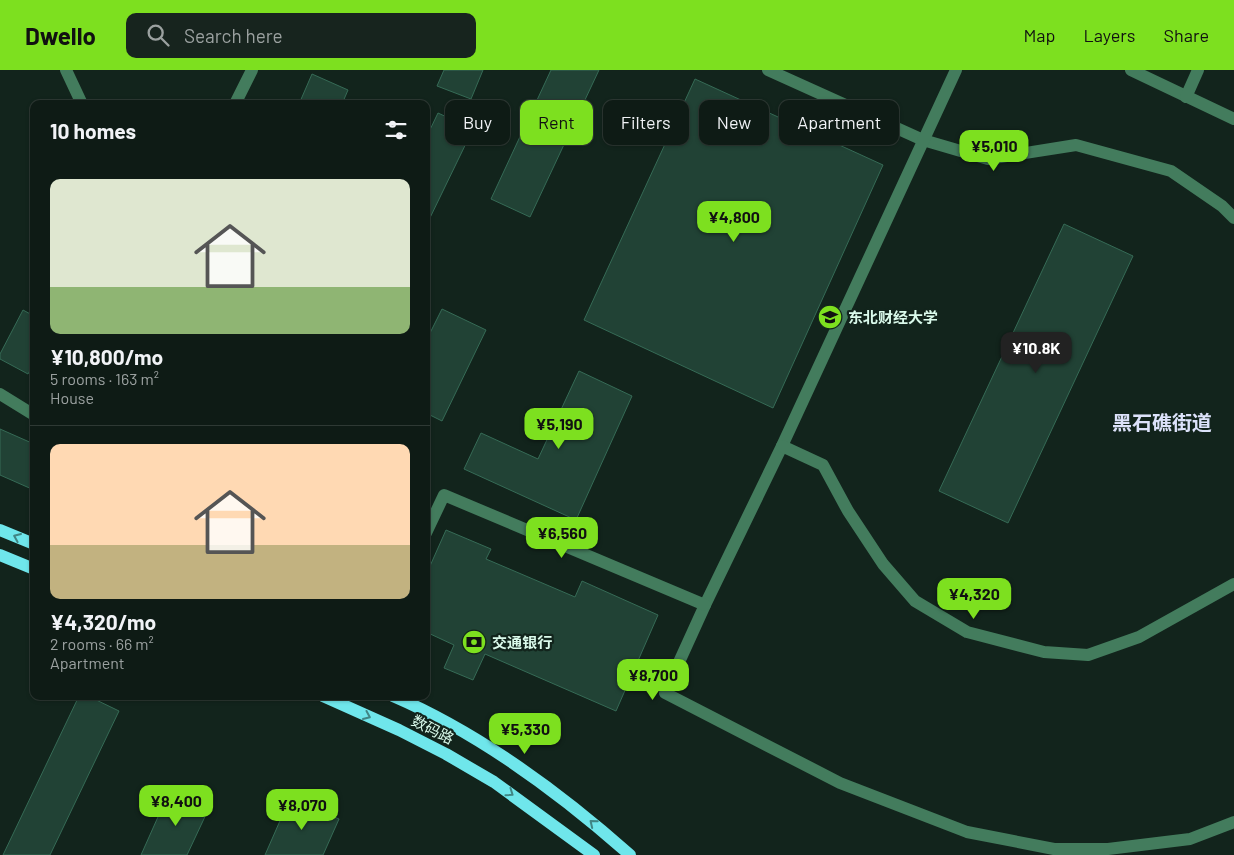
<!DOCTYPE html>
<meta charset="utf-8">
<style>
body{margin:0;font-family:Barlow,"Noto Sans SC",sans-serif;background:#17241e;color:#f1f3f6;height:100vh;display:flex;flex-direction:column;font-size:19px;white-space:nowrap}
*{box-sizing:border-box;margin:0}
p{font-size:16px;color:#9ba1a0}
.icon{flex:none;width:28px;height:28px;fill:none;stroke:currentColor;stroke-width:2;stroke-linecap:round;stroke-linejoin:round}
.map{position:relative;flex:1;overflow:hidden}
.drawer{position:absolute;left:30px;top:30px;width:400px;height:600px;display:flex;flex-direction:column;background:#0e1b15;border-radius:10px;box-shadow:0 1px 4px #0004,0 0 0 1px #2e3934}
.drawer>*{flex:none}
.hud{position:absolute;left:445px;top:30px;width:475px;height:45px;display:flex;gap:10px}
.price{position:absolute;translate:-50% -42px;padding:0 11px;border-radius:10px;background:#7de01f;color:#111;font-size:16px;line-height:32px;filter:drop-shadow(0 1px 2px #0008)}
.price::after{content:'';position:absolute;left:50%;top:30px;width:15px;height:11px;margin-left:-8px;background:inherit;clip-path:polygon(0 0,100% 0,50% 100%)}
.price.current{background:#222;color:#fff}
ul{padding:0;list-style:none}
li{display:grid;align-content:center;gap:10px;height:265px;padding:0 20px}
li+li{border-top:1px solid #2e3934}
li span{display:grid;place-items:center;height:155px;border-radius:10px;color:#555}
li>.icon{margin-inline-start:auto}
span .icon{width:90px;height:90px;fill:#fffc;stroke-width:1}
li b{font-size:21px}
h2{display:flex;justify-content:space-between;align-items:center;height:60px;padding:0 20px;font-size:21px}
.tag{padding:0 18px;border-radius:10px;background:#0e1b15;box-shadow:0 1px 4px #0004,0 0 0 1px #2e3934;font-size:18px;line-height:45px}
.tag.current{background:#7de01f;color:#111}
header{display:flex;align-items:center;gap:30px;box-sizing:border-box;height:70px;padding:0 25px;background:#7de01f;color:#111}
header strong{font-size:24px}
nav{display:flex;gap:28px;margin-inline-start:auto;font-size:18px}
.search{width:350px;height:45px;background:#17241e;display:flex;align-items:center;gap:12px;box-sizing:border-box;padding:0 18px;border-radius:10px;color:#9ba1a0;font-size:19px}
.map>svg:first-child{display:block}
.building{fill:#214235;stroke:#366b56}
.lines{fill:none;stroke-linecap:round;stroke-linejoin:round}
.minor{stroke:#437c5d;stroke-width:12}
.major{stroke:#6fe6eb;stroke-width:12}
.oneway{stroke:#408584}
.labels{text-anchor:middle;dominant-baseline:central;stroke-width:4.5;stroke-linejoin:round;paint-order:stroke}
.poi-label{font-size:15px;font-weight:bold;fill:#dafaeb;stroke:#12241c;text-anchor:start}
.street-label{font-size:15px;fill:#dafaeb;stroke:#12241c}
.district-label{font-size:20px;font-weight:bold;fill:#dce2fa;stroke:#12241c}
</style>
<header>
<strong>Dwello</strong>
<div class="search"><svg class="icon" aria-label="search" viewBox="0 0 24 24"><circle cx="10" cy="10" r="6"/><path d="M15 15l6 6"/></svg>Search here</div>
<nav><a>Map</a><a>Layers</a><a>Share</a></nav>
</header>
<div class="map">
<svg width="1234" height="785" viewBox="0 0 1234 785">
<rect width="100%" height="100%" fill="#12241c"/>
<g class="building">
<path d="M 444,0 L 483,0 L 471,29 L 437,16 Z"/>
<path d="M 551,0 L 599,0 L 530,147 L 491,129 Z"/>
<path d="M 312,4 L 348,20 L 342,34 L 299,34 Z"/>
<path d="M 695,9 L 883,95 L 773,338 L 584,250 Z"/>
<path d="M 438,43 L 473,59 L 426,156 L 426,68 Z"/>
<path d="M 1064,154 L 1133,186 L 1008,453 L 939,421 Z"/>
<path d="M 442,239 L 486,260 L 442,351 L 426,343 L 426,271 Z"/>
<path d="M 23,240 L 34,246 L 34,293 L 28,304 L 0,289 L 0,284 Z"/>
<path d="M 579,301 L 632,326 L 576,450 L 464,399 L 481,363 L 538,389 Z"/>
<path d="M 0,359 L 34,374 L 34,420 L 0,405 Z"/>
<path d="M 446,460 L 491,479 L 486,489 L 575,527 L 582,511 L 658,545 L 616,641 L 485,584 L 473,610 L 444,598 L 454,575 L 426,562 L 426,505 Z"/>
<path d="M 79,626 L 88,626 L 119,641 L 50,785 L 3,785 Z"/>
<path d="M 170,720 L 209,738 L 187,785 L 141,785 Z"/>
<path d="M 290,728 L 339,749 L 323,785 L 265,785 Z"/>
</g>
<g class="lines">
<g class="minor">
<path d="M 66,0 L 82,34"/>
<path d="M 768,0 L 923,70 L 988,89 L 1076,75 L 1171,101 L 1222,136 L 1234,148"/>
<path d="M 956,0 L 782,376 L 705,535 L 665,623 L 840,713 L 967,762 L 1054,779 L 1108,779 L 1190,769 L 1234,752"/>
<path d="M 1131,0 L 1234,49"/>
<path d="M 1186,27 L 1198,0"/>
<path d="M 235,34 L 252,0"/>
<path d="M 0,324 L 34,345"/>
<path d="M 782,376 L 823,395 L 848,441 L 883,494 L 915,531 L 967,562 L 1044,582 L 1088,585 L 1139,567 L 1234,514"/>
<path d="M 426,463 L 444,425 L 705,535"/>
</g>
<g class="major">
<path d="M 0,460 L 34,474"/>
<path d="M 0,485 L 34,499"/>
<path d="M 323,626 L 399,660 L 446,684 L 494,712 L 594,785"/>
<path d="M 393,626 C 481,664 559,722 630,785"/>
</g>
</g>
<defs><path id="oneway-chevron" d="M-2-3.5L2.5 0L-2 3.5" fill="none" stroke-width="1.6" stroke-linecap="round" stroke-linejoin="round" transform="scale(1.25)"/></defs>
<g class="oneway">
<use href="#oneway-chevron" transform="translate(17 467) rotate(-157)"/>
<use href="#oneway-chevron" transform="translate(367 646) rotate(24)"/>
<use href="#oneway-chevron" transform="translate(510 723) rotate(35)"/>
<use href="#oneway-chevron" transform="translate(593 753) rotate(-141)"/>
</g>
<defs>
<g id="university-disc" transform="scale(1.25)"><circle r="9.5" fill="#7de01f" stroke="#12241c"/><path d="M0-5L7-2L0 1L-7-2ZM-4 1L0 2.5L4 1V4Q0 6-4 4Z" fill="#111"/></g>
<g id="bank-disc" transform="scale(1.25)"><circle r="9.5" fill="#7de01f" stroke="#12241c"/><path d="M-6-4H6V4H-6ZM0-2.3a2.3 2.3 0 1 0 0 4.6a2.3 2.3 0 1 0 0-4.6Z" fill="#111"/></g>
</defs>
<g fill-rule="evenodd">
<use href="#university-disc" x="830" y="247"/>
<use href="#bank-disc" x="474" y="572"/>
</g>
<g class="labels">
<g class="poi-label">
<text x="848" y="247">东北财经大学</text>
<text x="492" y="572">交通银行</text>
</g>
<g class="street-label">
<text transform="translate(433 659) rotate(27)">数码路</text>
</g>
<g class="district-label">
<text x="1162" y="352">黑石礁街道</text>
</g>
</g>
</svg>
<b class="price" style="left:994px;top:102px">¥5,010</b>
<b class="price" style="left:734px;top:173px">¥4,800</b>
<b class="price current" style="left:1036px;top:304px">¥10.8K</b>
<b class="price" style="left:559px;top:380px">¥5,190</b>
<b class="price" style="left:562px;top:489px">¥6,560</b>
<b class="price" style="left:974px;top:550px">¥4,320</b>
<b class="price" style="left:653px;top:631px">¥8,700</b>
<b class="price" style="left:525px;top:685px">¥5,330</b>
<b class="price" style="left:176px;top:757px">¥8,400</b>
<b class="price" style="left:302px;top:761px">¥8,070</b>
<div class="hud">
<a class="tag">Buy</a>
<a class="tag current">Rent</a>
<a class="tag">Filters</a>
<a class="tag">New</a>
<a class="tag">Apartment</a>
</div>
<section class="drawer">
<h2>10 homes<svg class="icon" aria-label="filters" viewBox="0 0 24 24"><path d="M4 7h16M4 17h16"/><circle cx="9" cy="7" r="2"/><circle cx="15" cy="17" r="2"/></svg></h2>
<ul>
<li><span style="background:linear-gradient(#dfe7d0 70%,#8fb573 0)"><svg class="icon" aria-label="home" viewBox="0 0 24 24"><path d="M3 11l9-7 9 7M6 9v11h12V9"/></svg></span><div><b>¥10,800/mo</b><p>5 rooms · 163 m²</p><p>House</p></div></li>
<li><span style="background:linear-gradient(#ffd9b3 65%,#c2b280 0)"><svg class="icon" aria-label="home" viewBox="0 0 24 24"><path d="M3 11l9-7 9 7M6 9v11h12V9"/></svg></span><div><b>¥4,320/mo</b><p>2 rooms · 66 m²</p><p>Apartment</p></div></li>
</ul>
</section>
</div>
